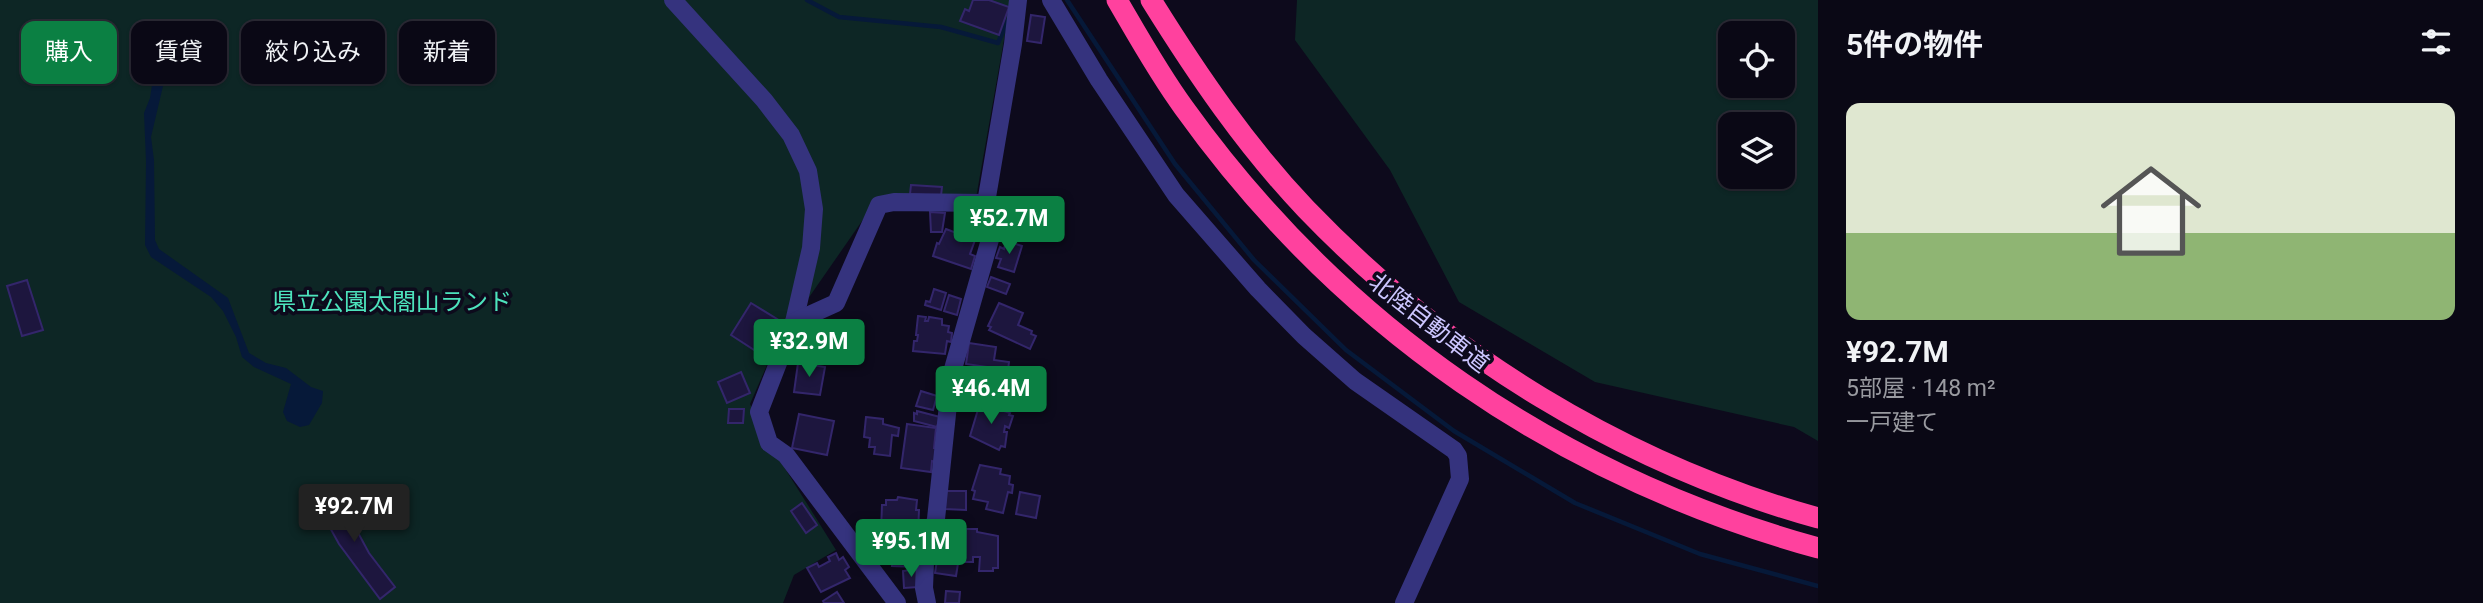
<!DOCTYPE html>
<html lang="ja">
<meta charset="utf-8">
<style>
body{margin:0;font-family:Roboto,"Noto Sans JP",sans-serif;background:#181622;color:#f1f3f6;height:100vh;display:flex;flex-direction:column;font-size:26px;white-space:nowrap}
*{box-sizing:border-box;margin:0}
p{font-size:23px;color:#999aa0}
.icon{flex:none;width:38px;height:38px;fill:none;stroke:currentColor;stroke-width:2;stroke-linecap:round;stroke-linejoin:round}
.map{position:relative;flex:1;overflow:hidden}
.details{display:flex;flex-direction:column;background:#0a0815;width:665px}
.details>*{flex:none}
.top-card{position:absolute;left:21px;top:21px;width:665px;height:63px;display:flex;gap:14px}
.controls{position:absolute;left:1718px;top:21px;display:grid;gap:14px}
.controls a{display:grid;place-items:center;width:77px;height:77px;border-radius:14px;background:#0a0815;box-shadow:0 2px 5px #0004,0 0 0 2px #2a2934;font-size:35px}
.price{position:absolute;translate:-50% -60px;padding:0 16px;border-radius:7px;background:#0b8043;color:#fff;font-size:23px;line-height:46px;filter:drop-shadow(0 2px 4px #0008)}
.price::after{content:'';position:absolute;left:50%;top:42px;width:21px;height:16px;margin-left:-10px;background:inherit;clip-path:polygon(0 0,100% 0,50% 100%)}
.price.active{background:#222;color:#fff}
ul{padding:0;list-style:none}
li{display:grid;align-content:center;gap:14px;height:371px;padding:0 28px}
li+li{border-top:2px solid #2a2934}
li span{display:grid;place-items:center;height:217px;border-radius:14px;color:#555}
li>.icon{margin-inline-start:auto}
span .icon{width:126px;height:126px;fill:#fffc;stroke-width:1}
li b{font-size:30px}
h2{display:flex;justify-content:space-between;align-items:center;height:84px;padding:0 28px;font-size:30px}
.tag{padding:0 24px;border-radius:14px;background:#0a0815;box-shadow:0 2px 5px #0004,0 0 0 2px #2a2934;font-size:24px;line-height:63px}
.tag.active{background:#0b8043;color:#fff}
main{display:flex;flex:1;min-height:0}
.map>svg:first-child{display:block}
.green{fill:#0d2625;fill-rule:evenodd}
.water{fill:#061939}
.lines{fill:none;stroke-linecap:round;stroke-linejoin:round}
.stream{stroke:#061939;stroke-width:4.5}
.building{fill:#1d163e;stroke:#33266b;stroke-width:2}
.minor{stroke:#35337e;stroke-width:18}
.highway{stroke:#ff419e;stroke-width:21}
.labels{text-anchor:middle;dominant-baseline:central;stroke-width:7;stroke-linejoin:round;paint-order:stroke}
.park-label{font-size:24px;fill:#4de3bc;stroke:#0d0a1c}
.street-label{font-size:24px;fill:#ccc6ff;stroke:#0d0a1c}
</style>
<main>
<div class="map">
<svg width="1818" height="603" viewBox="0 0 1818 603">
<rect width="100%" height="100%" fill="#0d0a1c"/>
<g class="green">
<path d="M 0,0 L 1011,0 L 976,198 L 878,198 L 803,306 L 789,315 L 750,404 L 769,443 L 836,550 L 794,575 L 783,603 L 0,603 Z"/>
<path d="M 1297,0 L 1818,0 L 1818,441 L 1794,427 L 1595,382 L 1459,302 L 1390,170 L 1295,40 ZM 1731,33 L 1783,33 L 1783,86 L 1731,86 ZM 1731,124 L 1783,124 L 1783,177 L 1731,177 Z"/>
</g>
<path class="water" d="M 157,70 L 164,71 L 163,86 L 151,137 L 154,160 L 155,240 L 159,249 L 228,298 L 249,353 L 266,363 L 286,368 L 311,387 L 323,391 L 322,403 L 309,425 L 300,427 L 287,421 L 283,412 L 291,384 L 254,367 L 242,357 L 236,337 L 223,311 L 211,297 L 151,257 L 145,245 L 146,161 L 144,113 L 150,98 L 154,72 Z"/>
<g class="lines">
<g class="stream">
<path d="M 807,0 L 839,17 L 941,27 L 998,43 L 1008,20"/>
<path d="M 1067,0 L 1175,164 L 1254,260 L 1346,350 L 1454,431 L 1575,503 L 1700,554 L 1818,586"/>
</g>
</g>
<g class="building">
<path d="M 973,0 L 989,0 L 1009,7 L 999,35 L 960,21 L 965,9 L 969,11 Z"/>
<path d="M 1031,15 L 1045,17 L 1041,43 L 1027,41 Z"/>
<path d="M 911,185 L 942,187 L 941,196 L 910,194 Z"/>
<path d="M 930,212 L 945,213 L 942,232 L 931,232 Z"/>
<path d="M 946,229 L 975,240 L 970,254 L 975,256 L 971,269 L 933,256 L 937,243 L 939,244 Z"/>
<path d="M 1006,241 L 1022,246 L 1014,272 L 998,267 L 1001,259 L 996,258 L 1000,247 L 1004,249 Z"/>
<path d="M 991,277 L 1010,284 L 1006,294 L 987,287 Z"/>
<path d="M 27,280 L 43,330 L 22,336 L 7,286 Z"/>
<path d="M 934,289 L 946,293 L 941,310 L 925,305 L 926,301 L 930,302 Z"/>
<path d="M 949,295 L 961,299 L 957,315 L 944,311 Z"/>
<path d="M 751,303 L 782,322 L 762,355 L 731,335 Z"/>
<path d="M 999,303 L 1023,313 L 1018,325 L 1032,331 L 1031,334 L 1036,336 L 1030,349 L 989,330 L 991,327 L 988,326 Z"/>
<path d="M 918,316 L 926,317 L 925,321 L 928,321 L 929,317 L 942,319 L 942,325 L 949,326 L 948,332 L 952,333 L 951,342 L 947,341 L 945,354 L 913,351 L 914,341 L 917,341 L 918,335 L 916,335 Z"/>
<path d="M 969,343 L 996,347 L 994,360 L 1009,362 L 1008,370 L 966,364 Z"/>
<path d="M 798,363 L 825,367 L 820,395 L 794,392 Z"/>
<path d="M 741,372 L 750,393 L 727,403 L 718,382 Z"/>
<path d="M 963,375 L 972,378 L 973,375 L 985,378 L 978,398 L 972,395 L 969,404 L 958,400 Z"/>
<path d="M 921,391 L 937,396 L 933,410 L 916,406 Z"/>
<path d="M 980,403 L 1010,413 L 1009,415 L 1013,416 L 1009,428 L 1005,426 L 1004,432 L 1007,432 L 1005,447 L 1001,446 L 999,450 L 970,436 Z"/>
<path d="M 729,409 L 744,409 L 743,423 L 728,423 Z"/>
<path d="M 917,411 L 940,417 L 937,427 L 914,421 L 914,413 L 917,414 Z"/>
<path d="M 799,414 L 834,421 L 827,455 L 792,448 Z"/>
<path d="M 866,417 L 883,419 L 883,424 L 899,428 L 898,436 L 892,435 L 890,456 L 874,454 L 875,447 L 869,447 L 870,438 L 864,437 Z"/>
<path d="M 907,424 L 936,428 L 934,448 L 937,448 L 936,462 L 932,461 L 931,472 L 901,468 Z"/>
<path d="M 980,465 L 1001,469 L 1000,474 L 1010,476 L 1009,484 L 1013,485 L 1012,493 L 1008,492 L 1003,513 L 986,509 L 988,502 L 973,499 L 975,491 L 972,490 Z"/>
<path d="M 338,488 L 343,505 L 369,553 L 395,587 L 380,599 L 339,544 L 329,526 L 322,490 Z"/>
<path d="M 946,491 L 966,491 L 966,510 L 945,509 Z"/>
<path d="M 1020,492 L 1040,496 L 1036,518 L 1016,514 Z"/>
<path d="M 898,497 L 917,500 L 916,510 L 919,510 L 918,533 L 881,531 L 882,505 L 886,505 L 886,500 L 897,500 Z"/>
<path d="M 802,503 L 817,525 L 806,533 L 791,511 Z"/>
<path d="M 966,529 L 977,529 L 977,532 L 998,536 L 998,568 L 993,568 L 993,571 L 979,571 L 980,557 L 973,557 L 973,562 L 965,562 Z"/>
<path d="M 892,550 L 918,550 L 918,567 L 892,566 Z"/>
<path d="M 836,553 L 839,560 L 843,557 L 849,567 L 845,570 L 850,578 L 821,592 L 807,568 L 817,563 L 819,567 L 830,561 L 828,557 Z"/>
<path d="M 938,554 L 959,557 L 956,576 L 935,573 Z"/>
<path d="M 917,569 L 918,587 L 904,588 L 903,571 Z"/>
<path d="M 946,591 L 960,592 L 959,603 L 945,603 Z"/>
<path d="M 837,592 L 844,603 L 824,603 L 823,601 Z"/>
</g>
<g class="lines">
<g class="minor">
<path d="M 673,0 L 764,100 L 791,135 L 808,171 L 814,209 L 811,248 L 794,322 L 759,412 L 769,443 L 786,455 L 897,603"/>
<path d="M 1051,0 L 1099,80 L 1176,195 L 1258,289 L 1304,336 L 1355,381 L 1454,450 L 1458,456 L 1460,479 L 1404,603"/>
<path d="M 794,322 L 836,303 L 879,205 L 894,202 L 986,203"/>
<path d="M 927,603 L 924,588 L 925,563 L 936,519 L 951,376 L 997,215 L 986,203 L 1013,44 L 1018,0"/>
</g>
<g class="highway">
<path d="M 1117,0 C 1138,36 1159,74 1184,108 C 1341,327 1558,476 1818,548"/>
<path d="M 1151,0 C 1197,74 1246,146 1306,209 C 1445,354 1624,464 1818,518"/>
</g>
</g>
<g class="labels">
<g class="park-label">
<text x="392" y="302">県立公園太閤山ランド</text>
</g>
<g class="street-label">
<text transform="translate(1429 323) rotate(38)">北陸自動車道</text>
</g>
</g>
</svg>
<div class="controls">
<a><svg class="icon" aria-label="locate" viewBox="0 0 24 24"><circle cx="12" cy="12" r="6"/><path d="M12 2v4M12 18v4M2 12h4M18 12h4"/></svg></a>
<a><svg class="icon" aria-label="layers" viewBox="0 0 24 24"><path d="M12 4l9 5-9 5-9-5zM3 14l9 5 9-5"/></svg></a>
</div>
<b class="price" style="left:1009px;top:256px">¥52.7M</b>
<b class="price" style="left:809px;top:379px">¥32.9M</b>
<b class="price" style="left:991px;top:426px">¥46.4M</b>
<b class="price active" style="left:354px;top:544px">¥92.7M</b>
<b class="price" style="left:911px;top:579px">¥95.1M</b>
<div class="top-card">
<a class="tag active">購入</a>
<a class="tag">賃貸</a>
<a class="tag">絞り込み</a>
<a class="tag">新着</a>
</div>
</div>
<section class="details">
<h2>5件の物件<svg class="icon" aria-label="filters" viewBox="0 0 24 24"><path d="M4 7h16M4 17h16"/><circle cx="9" cy="7" r="2"/><circle cx="15" cy="17" r="2"/></svg></h2>
<ul>
<li><span style="background:linear-gradient(#dfe7d0 60%,#8fb573 0)"><svg class="icon" aria-label="home" viewBox="0 0 24 24"><path d="M3 11l9-7 9 7M6 9v11h12V9"/></svg></span><div><b>¥92.7M</b><p>5部屋 · 148 m²</p><p>一戸建て</p></div></li>
</ul>
</section>
</main>
